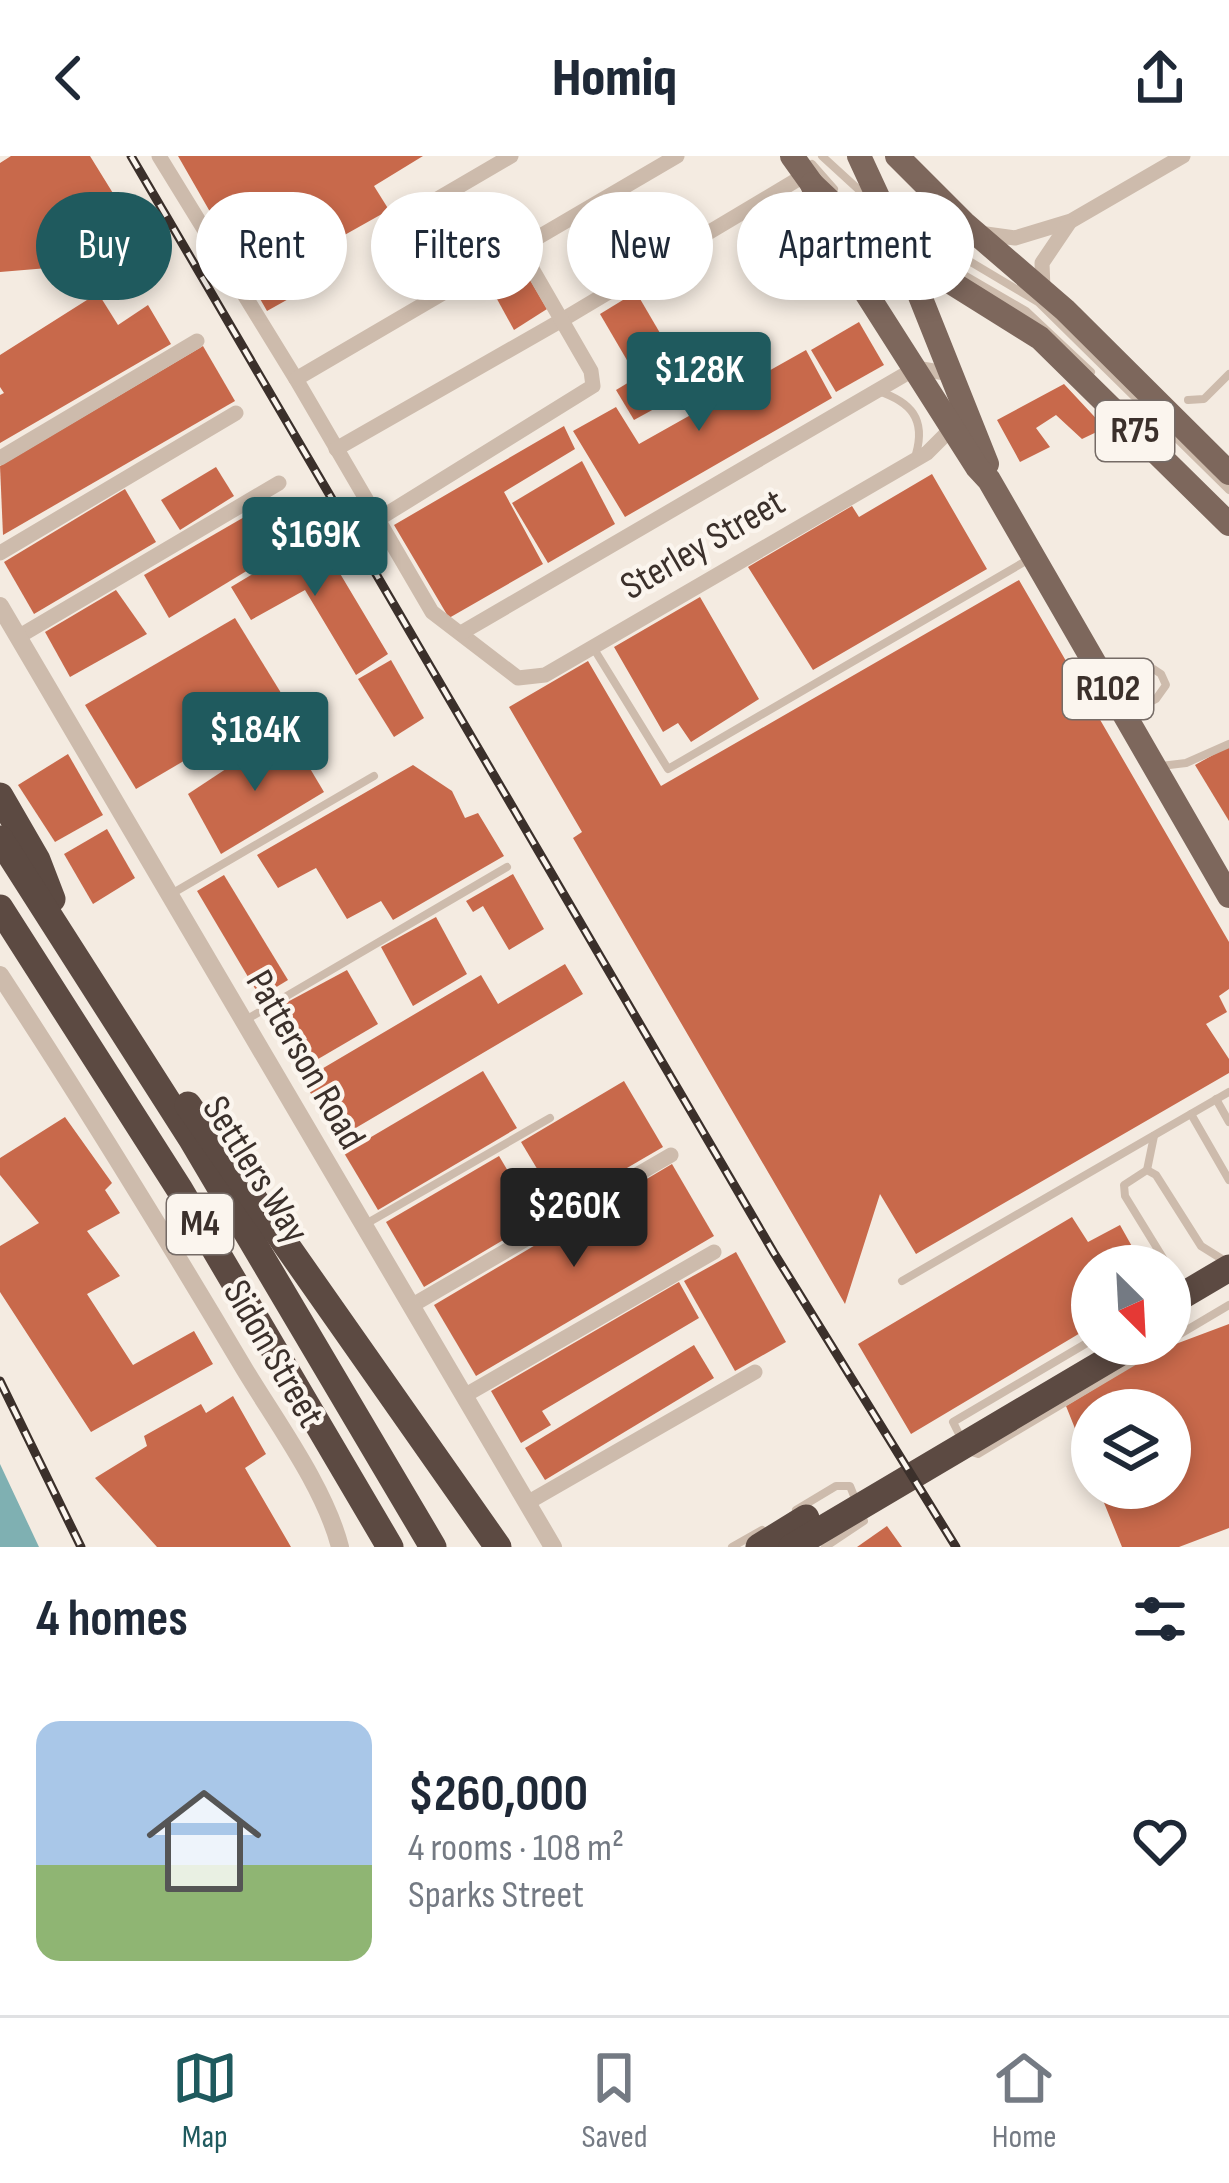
<!DOCTYPE html>
<meta charset="utf-8">
<style>
body{margin:0;font-family:"Sofia Sans Condensed",sans-serif;background:#f2f2f3;color:#1f2937;height:100vh;display:flex;flex-direction:column;font-size:45px;white-space:nowrap}
*{box-sizing:border-box;margin:0}
p{font-size:39px;color:#747a83}
.icon{flex:none;width:66px;height:66px;fill:none;stroke:currentColor;stroke-width:2;stroke-linecap:round;stroke-linejoin:round}
.map{position:relative;height:1391px;overflow:hidden}
.sheet{display:flex;flex-direction:column;background:#fff;flex:1}
.sheet>*{flex:none}
.hud{position:absolute;left:36px;top:36px;width:1158px;height:108px;display:flex;gap:24px}
.needle{width:78px;rotate:156deg}
.fabs{position:absolute;left:1071px;top:1089px;display:grid;gap:24px}
.fabs a{display:grid;place-items:center;width:120px;height:120px;border-radius:50%;background:#fff;box-shadow:0 6px 18px #0003;font-size:60px}
.price{position:absolute;translate:-50% -102px;padding:0 27px;border-radius:12px;background:#1f5a5e;color:#fff;font-size:39px;line-height:78px;filter:drop-shadow(0 3px 6px #0008)}
.price::after{content:'';position:absolute;left:50%;top:72px;width:36px;height:27px;margin-left:-18px;background:inherit;clip-path:polygon(0 0,100% 0,50% 100%)}
.price.current{background:#222;color:#fff}
ul{padding:0;list-style:none}
li{display:flex;align-items:center;gap:36px;height:300px;padding:0 36px}
li span{display:grid;place-items:center;flex:none;width:336px;height:240px;border-radius:24px;color:#555}
li>.icon{margin-inline-start:auto}
span .icon{width:144px;height:144px;fill:#fffc;stroke-width:1}
li b{font-size:51px}
h2{display:flex;justify-content:space-between;align-items:center;height:144px;padding:0 36px;font-size:51px}
.pill{padding:0 42px;border-radius:54px;background:#fff;box-shadow:0 6px 18px #0003;font-size:42px;line-height:108px}
.pill.current{background:#1f5a5e;color:#fff}
header{display:flex;justify-content:space-between;align-items:center;height:156px;padding:0 36px;background:#fff;font-size:54px;font-weight:800}
.tabs{display:flex;justify-content:space-around;align-items:center;height:168px;border-top:3px solid #e0e1e3;background:#fff;font-size:33px;color:#747a83}
.tabs a{display:grid;justify-items:center;gap:6px}
.tabs .current{color:#1f5a5e}
.map>svg:first-child{display:block}
.water{fill:#7fb0b2}
.building{fill:#c8694b}
.lines{fill:none;stroke-linecap:round;stroke-linejoin:round}
.service{stroke:#cdbbac;stroke-width:8}
.minor{stroke:#cdbbac;stroke-width:15}
.tertiary{stroke:#cdbbac;stroke-width:18}
.primary{stroke:#7d675c;stroke-width:24}
.motorway{stroke:#5c4a42;stroke-width:27}
.rail-casing{stroke:#3b302b;stroke-width:9}
.rail{stroke:#fbf5ee;stroke-width:4.5;stroke-dasharray:14;stroke-linecap:butt}
.labels{text-anchor:middle;dominant-baseline:central;stroke-width:9;stroke-linejoin:round;paint-order:stroke}
.shield{fill:#fbf5ee;stroke:#756b66;stroke-width:3}
.shield-label{font-size:36px;font-weight:bold;fill:#3b302b}
.street-label{font-size:39px;fill:#3b302b;stroke:#fbf5ee}
</style>
<header><svg class="icon" aria-label="back" viewBox="0 0 24 24"><path d="M15 5l-7 7 7 7"/></svg>Homiq<svg class="icon" aria-label="share" viewBox="0 0 24 24"><path d="M12 15V3M7 8l5-5 5 5M5 13v7h14v-7"/></svg></header>
<div class="map">
<svg width="1229" height="1391" viewBox="0 0 1229 1391">
<rect width="100%" height="100%" fill="#f4ebe1"/>
<path class="water" d="M 0,1308 L 39,1391 L 0,1391 Z"/>
<g class="building">
<path d="M 11,0 L 90,0 L 132,68 L 94,93 L 83,76 L 61,88 L 60,111 L 0,116 L 0,7 Z"/>
<path d="M 178,0 L 423,0 L 374,30 L 389,54 L 309,99 L 316,112 L 287,128 L 292,141 L 267,155 Z"/>
<path d="M 519,105 L 547,153 L 514,174 L 486,123 Z"/>
<path d="M 636,136 L 667,189 L 631,211 L 600,158 Z"/>
<path d="M 98,137 L 118,169 L 148,149 L 171,188 L 0,287 L 0,239 L 4,237 L 0,231 L 0,199 Z"/>
<path d="M 859,166 L 884,209 L 836,236 L 811,194 Z"/>
<path d="M 203,190 L 235,245 L 3,379 L 0,310 Z"/>
<path d="M 806,194 L 832,242 L 625,361 L 573,275 L 616,251 L 639,288 Z"/>
<path d="M 674,199 L 694,231 L 634,264 L 616,234 Z"/>
<path d="M 1064,228 L 1105,272 L 1082,283 L 1056,259 L 1036,272 L 1050,291 L 1020,306 L 997,264 Z"/>
<path d="M 564,270 L 575,293 L 504,336 L 543,408 L 449,462 L 394,369 Z"/>
<path d="M 582,305 L 615,368 L 548,407 L 512,347 Z"/>
<path d="M 216,311 L 234,340 L 180,374 L 161,344 Z"/>
<path d="M 932,318 L 987,413 L 813,514 L 748,411 L 852,350 L 859,361 Z"/>
<path d="M 125,333 L 156,386 L 34,458 L 4,406 Z"/>
<path d="M 272,345 L 296,385 L 169,462 L 144,419 Z"/>
<path d="M 317,379 L 388,498 L 356,519 L 305,434 L 251,464 L 231,431 Z"/>
<path d="M 1019,424 L 1229,786 L 1229,833 L 1219,840 L 1227,856 L 1206,868 L 1229,903 L 1229,917 L 916,1098 L 880,1038 L 845,1148 L 573,682 L 582,676 L 509,551 L 588,505 L 661,630 Z"/>
<path d="M 116,434 L 147,478 L 70,521 L 45,476 Z"/>
<path d="M 700,441 L 759,543 L 691,586 L 678,567 L 663,576 L 614,491 Z"/>
<path d="M 235,462 L 286,545 L 136,633 L 85,549 Z"/>
<path d="M 391,504 L 424,562 L 394,581 L 358,523 Z"/>
<path d="M 293,584 L 324,636 L 221,698 L 188,638 L 244,601 Z"/>
<path d="M 1229,590 L 1229,665 L 1195,609 Z"/>
<path d="M 68,598 L 103,659 L 55,686 L 18,629 Z"/>
<path d="M 413,609 L 452,635 L 465,662 L 478,657 L 504,700 L 393,764 L 381,745 L 347,763 L 316,712 L 278,732 L 257,699 Z"/>
<path d="M 107,673 L 135,722 L 93,748 L 64,698 Z"/>
<path d="M 513,718 L 544,773 L 509,794 L 483,750 L 473,756 L 466,745 Z"/>
<path d="M 224,719 L 288,824 L 260,841 L 197,735 Z"/>
<path d="M 436,761 L 467,818 L 413,850 L 381,791 Z"/>
<path d="M 565,808 L 583,838 L 337,983 L 303,924 L 481,819 L 498,848 Z"/>
<path d="M 347,814 L 378,868 L 313,906 L 280,850 Z"/>
<path d="M 483,915 L 517,972 L 378,1054 L 344,997 Z"/>
<path d="M 624,925 L 663,991 L 560,1051 L 521,986 Z"/>
<path d="M 65,961 L 112,1027 L 105,1034 L 120,1057 L 87,1075 L 120,1120 L 87,1138 L 133,1209 L 194,1175 L 213,1208 L 91,1276 L 0,1136 L 0,1090 L 39,1067 L 0,1019 L 0,1002 Z"/>
<path d="M 499,1000 L 537,1064 L 424,1131 L 386,1066 Z"/>
<path d="M 672,1008 L 714,1080 L 476,1220 L 434,1149 Z"/>
<path d="M 1072,1061 L 1088,1086 L 1120,1069 L 1143,1110 L 1092,1110 L 1092,1170 L 911,1278 L 858,1188 Z"/>
<path d="M 736,1096 L 786,1186 L 735,1215 L 684,1125 Z"/>
<path d="M 679,1126 L 699,1162 L 542,1255 L 551,1269 L 521,1287 L 491,1235 Z"/>
<path d="M 1229,1168 L 1229,1372 L 1179,1391 L 1122,1391 L 1098,1332 L 1170,1332 L 1170,1254 L 1092,1254 L 1092,1315 L 1066,1250 L 1157,1195 Z"/>
<path d="M 694,1189 L 714,1222 L 545,1324 L 525,1292 Z"/>
<path d="M 233,1240 L 266,1298 L 245,1312 L 291,1391 L 157,1391 L 95,1322 L 147,1290 L 144,1280 L 201,1248 L 206,1257 Z"/>
<path d="M 887,1370 L 902,1391 L 857,1391 Z"/>
</g>
<g class="lines">
<g class="service">
<path d="M 822,0 L 869,43"/>
<path d="M 812,8 L 834,33"/>
<path d="M 844,43 L 871,62"/>
<path d="M 897,62 L 1038,146 L 1229,334"/>
<path d="M 940,105 L 1026,155 L 1091,216"/>
<path d="M 878,235 C 911,246 926,263 916,298"/>
<path d="M 1188,244 L 1204,243 L 1229,218"/>
<path d="M 594,493 L 668,613 L 1031,402"/>
<path d="M 1110,522 L 1146,508 L 1161,518 L 1166,529 L 1156,543 L 1129,557"/>
<path d="M 1161,610 L 1186,607 L 1229,588"/>
<path d="M 173,737 L 374,620"/>
<path d="M 244,865 L 507,711"/>
<path d="M 1216,943 L 1229,966"/>
<path d="M 1191,958 L 1229,1024"/>
<path d="M 1147,1014 L 1154,980"/>
<path d="M 364,1069 L 550,962"/>
<path d="M 1168,1110 L 1125,1040 L 1124,1029 L 1147,1014 L 1156,1019 L 1201,1090 L 1225,1105"/>
<path d="M 902,1125 L 1229,936"/>
<path d="M 1170,1184 L 1229,1149"/>
<path d="M 961,1282 L 953,1266 L 1092,1184"/>
<path d="M 968,1295 L 978,1298 L 1163,1188"/>
<path d="M 796,1354 L 836,1330 L 850,1330 L 864,1365 L 825,1391"/>
<path d="M 732,1391 L 762,1374"/>
</g>
<g class="minor">
<path d="M 159,0 L 296,223 L 432,456 L 518,522 L 545,519 L 927,297 L 956,268"/>
<path d="M 979,77 L 1015,82 L 1071,65 L 1183,0"/>
<path d="M 1043,133 L 1042,107 L 1069,67"/>
<path d="M 442,136 L 410,82 L 411,62 L 422,52 L 511,0"/>
<path d="M 296,223 L 677,0"/>
<path d="M 336,293 L 562,164 L 805,19"/>
<path d="M 0,302 L 197,185"/>
<path d="M 377,364 L 593,230 L 591,215 L 520,92"/>
<path d="M 0,397 L 236,257"/>
<path d="M 461,477 L 916,212 L 951,218"/>
<path d="M 18,481 L 279,327"/>
<path d="M 411,1150 L 671,999"/>
<path d="M 464,1240 L 714,1096"/>
<path d="M 527,1347 L 755,1216"/>
</g>
<g class="tertiary">
<path d="M 0,450 L 553,1391"/>
<path d="M 0,819 C 85,949 166,1081 245,1214 C 277,1267 325,1332 340,1391"/>
</g>
<g class="primary">
<path d="M 792,0 L 812,28 L 848,62 L 1040,182 L 1229,368"/>
<path d="M 859,0 L 896,80 L 987,308"/>
<path d="M 897,0 L 964,67 L 1065,154 L 1229,317"/>
<path d="M 812,28 L 833,85 L 977,311 L 989,324 L 1229,740"/>
</g>
<g class="motorway">
<path d="M 0,640 L 37,704 L 52,743"/>
<path d="M 0,683 L 191,982 L 433,1391"/>
<path d="M 0,752 L 180,1034 L 390,1391"/>
<path d="M 188,949 L 498,1391"/>
<path d="M 1170,1147 L 1229,1112"/>
<path d="M 759,1391 L 806,1362"/>
<path d="M 792,1391 L 1135,1188"/>
</g>
<g class="rail-casing">
<g id="rail">
<path d="M 131,0 L 774,1097 L 956,1391"/>
<path d="M 0,1225 L 81,1391"/>
</g>
</g>
<use href="#rail" class="rail"/>
</g>
<g class="labels">
<g class="shield">
<rect x="1096" y="245" width="78" height="60" rx="9"/>
<rect x="1063" y="503" width="90" height="60" rx="9"/>
<rect x="167" y="1038" width="66" height="60" rx="9"/>
</g>
<g class="shield-label">
<text x="1135" y="275">R75</text>
<text x="1108" y="533">R102</text>
<text x="200" y="1068">M4</text>
</g>
<g class="street-label">
<text transform="translate(703 389) rotate(-30)">Sterley Street</text>
<text transform="translate(305 904) rotate(60)">Patterson Road</text>
<text transform="translate(255 1014) rotate(58)">Settlers Way</text>
<text transform="translate(273 1198) rotate(60)">Sidon Street</text>
</g>
</g>
</svg>
<div class="fabs">
<a><svg class="needle" viewBox="-14 -14 28 28"><path d="M0-13l5 13h-10z" fill="#e53935"/><path d="M0 13l5-13h-10z" fill="#747a83"/></svg></a>
<a><svg class="icon" aria-label="layers" viewBox="0 0 24 24"><path d="M12 4l9 5-9 5-9-5zM3 14l9 5 9-5"/></svg></a>
</div>
<b class="price" style="left:699px;top:278px">$128K</b>
<b class="price" style="left:315px;top:443px">$169K</b>
<b class="price" style="left:255px;top:638px">$184K</b>
<b class="price current" style="left:574px;top:1114px">$260K</b>
<div class="hud">
<a class="pill current">Buy</a>
<a class="pill">Rent</a>
<a class="pill">Filters</a>
<a class="pill">New</a>
<a class="pill">Apartment</a>
</div>
</div>
<section class="sheet">
<h2>4 homes<svg class="icon" aria-label="filters" viewBox="0 0 24 24"><path d="M4 7h16M4 17h16"/><circle cx="9" cy="7" r="2"/><circle cx="15" cy="17" r="2"/></svg></h2>
<ul>
<li><span style="background:linear-gradient(#a9c7e8 60%,#8fb573 0)"><svg class="icon" aria-label="home" viewBox="0 0 24 24"><path d="M3 11l9-7 9 7M6 9v11h12V9"/></svg></span><div><b>$260,000</b><p>4 rooms · 108 m²</p><p>Sparks Street</p></div><svg class="icon" aria-label="heart" viewBox="0 0 24 24"><path d="M12 20l-8-8c-3-5 5-10 8-4 3-6 11-1 8 4z"/></svg></li>
</ul>
</section>
<nav class="tabs">
<a class="current"><svg class="icon" aria-label="map" viewBox="0 0 24 24"><path d="M3 6l6-2 6 2 6-2v14l-6 2-6-2-6 2zM9 4v14M15 6v14"/></svg>Map</a>
<a><svg class="icon" aria-label="saved" viewBox="0 0 24 24"><path d="M7 4h10v16l-5-4-5 4z"/></svg>Saved</a>
<a><svg class="icon" aria-label="home" viewBox="0 0 24 24"><path d="M3 11l9-7 9 7M6 9v11h12V9"/></svg>Home</a>
</nav>
